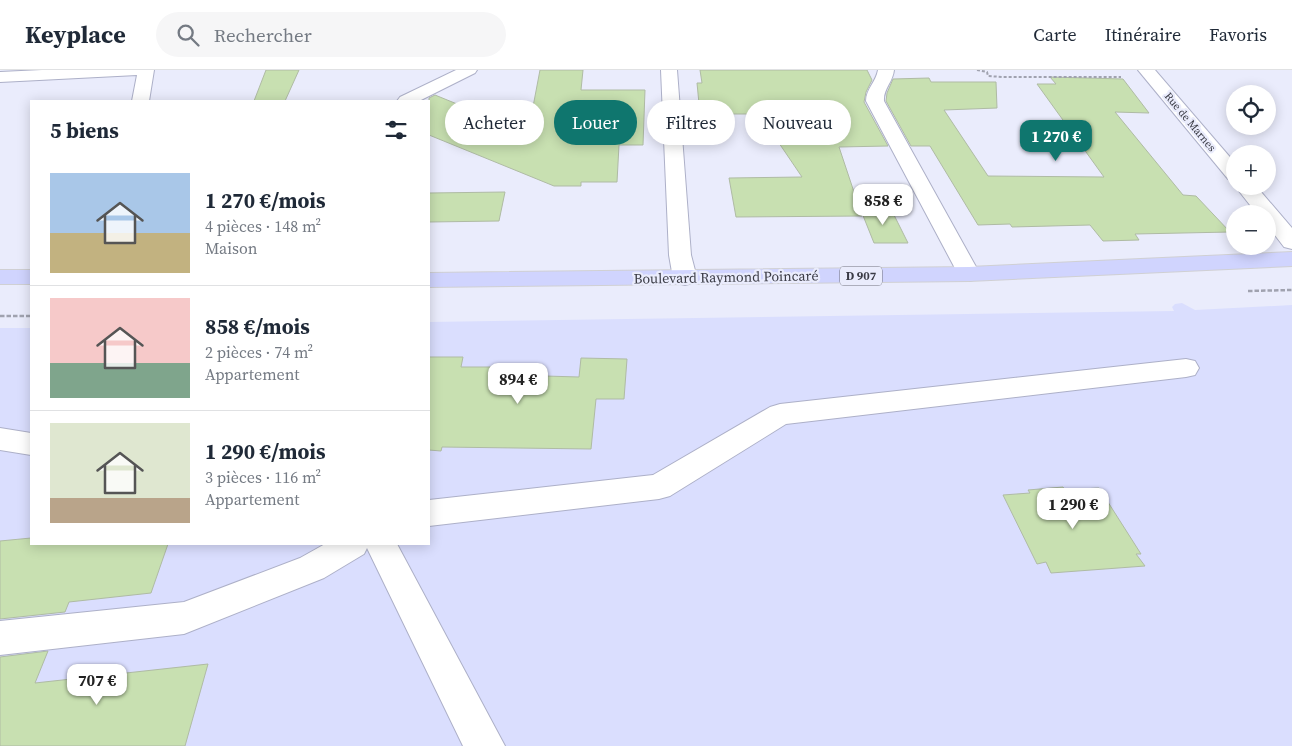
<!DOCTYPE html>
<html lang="fr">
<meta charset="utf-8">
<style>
body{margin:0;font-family:"Source Serif 4",serif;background:#f6f6f7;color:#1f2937;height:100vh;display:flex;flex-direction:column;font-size:19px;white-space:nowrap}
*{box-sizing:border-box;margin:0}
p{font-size:16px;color:#747a83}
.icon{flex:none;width:28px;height:28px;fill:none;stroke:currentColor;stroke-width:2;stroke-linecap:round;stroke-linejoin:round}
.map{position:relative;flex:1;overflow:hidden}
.drawer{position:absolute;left:30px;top:30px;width:400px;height:445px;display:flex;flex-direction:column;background:#fff;border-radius:0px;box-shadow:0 2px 12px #0003}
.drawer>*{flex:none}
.guide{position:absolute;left:445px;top:30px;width:475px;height:45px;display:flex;gap:10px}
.buttons{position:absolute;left:1226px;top:15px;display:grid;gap:10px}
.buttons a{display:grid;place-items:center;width:50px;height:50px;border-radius:50%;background:#fff;box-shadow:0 2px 12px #0003;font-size:25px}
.price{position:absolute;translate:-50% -42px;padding:0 11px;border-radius:10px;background:#fff;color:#222;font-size:16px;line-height:32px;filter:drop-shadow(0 1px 2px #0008)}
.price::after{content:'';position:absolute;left:50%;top:30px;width:15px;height:11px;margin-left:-8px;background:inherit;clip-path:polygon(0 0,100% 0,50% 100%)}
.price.selected{background:#0f766e;color:#fff}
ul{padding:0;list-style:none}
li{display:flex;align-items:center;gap:15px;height:125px;padding:0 20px}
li+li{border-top:1px solid #e0e1e3}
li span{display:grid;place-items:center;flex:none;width:140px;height:100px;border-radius:0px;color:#555}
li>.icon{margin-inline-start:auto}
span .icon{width:60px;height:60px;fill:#fffc;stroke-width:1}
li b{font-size:21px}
h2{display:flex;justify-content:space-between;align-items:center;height:60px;padding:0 20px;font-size:21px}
.chip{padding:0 18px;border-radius:22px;background:#fff;box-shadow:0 2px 12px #0003;font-size:18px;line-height:45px}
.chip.selected{background:#0f766e;color:#fff}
header{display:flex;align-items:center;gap:30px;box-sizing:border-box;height:70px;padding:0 25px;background:#fff;border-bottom:1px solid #e0e1e3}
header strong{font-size:24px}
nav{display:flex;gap:28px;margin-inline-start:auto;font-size:18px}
.search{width:350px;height:45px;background:#f6f6f7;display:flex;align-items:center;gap:12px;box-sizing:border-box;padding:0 18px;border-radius:28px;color:#747a83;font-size:19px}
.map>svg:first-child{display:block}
.built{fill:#dadefe}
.building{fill:#c8e0b1;stroke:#afbba4}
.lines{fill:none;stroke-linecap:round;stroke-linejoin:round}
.minor-casing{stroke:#adb0c8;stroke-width:2}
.major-casing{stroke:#d0d0d3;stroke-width:2}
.path-far1{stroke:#a0a2af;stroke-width:2;stroke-dasharray:3 2;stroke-linecap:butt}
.path{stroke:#a0a2af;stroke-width:2.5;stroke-dasharray:4.5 2;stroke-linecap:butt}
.minor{fill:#fff;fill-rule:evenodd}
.major{fill:#d0d4fe;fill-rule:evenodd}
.labels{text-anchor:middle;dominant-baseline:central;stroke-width:4.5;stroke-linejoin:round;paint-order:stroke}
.far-street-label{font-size:11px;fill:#3b3c46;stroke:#eaecfc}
.shield{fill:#eaecfc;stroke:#70717d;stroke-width:1}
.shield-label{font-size:12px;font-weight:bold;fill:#3b3c46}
.street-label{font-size:14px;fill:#3b3c46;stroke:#eaecfc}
</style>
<header>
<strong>Keyplace</strong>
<div class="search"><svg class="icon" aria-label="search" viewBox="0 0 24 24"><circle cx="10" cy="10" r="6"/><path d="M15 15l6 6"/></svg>Rechercher</div>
<nav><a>Carte</a><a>Itinéraire</a><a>Favoris</a></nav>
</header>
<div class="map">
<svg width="1292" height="676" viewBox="0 0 1292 676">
<rect width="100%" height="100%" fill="#eaecfc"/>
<path class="built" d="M 1182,233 L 1195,240 L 1292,235 L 1292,676 L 0,676 L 0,258 L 31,258 L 31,474 L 429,474 L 429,252 L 1174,241 L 1172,237 L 1175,234 Z"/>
<g class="building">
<path d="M 266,0 L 299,0 L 285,31 L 254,31 Z"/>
<path d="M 540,0 L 583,0 L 581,20 L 645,20 L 643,75 L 619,75 L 617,112 L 581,112 L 581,116 L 554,116 L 429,65 L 429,28 L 435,25 L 528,63 Z"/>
<path d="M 700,0 L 867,0 L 872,10 L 866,22 L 864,32 L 888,76 L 839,77 L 862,146 L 736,147 L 729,108 L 802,107 L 762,48 L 748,48 L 747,44 L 700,44 L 697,13 L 702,13 Z"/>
<path d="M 1050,7 L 1123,9 L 1149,43 L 1115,42 L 1183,125 L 1196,126 L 1230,162 L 1135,164 L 1139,170 L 1103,171 L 1090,155 L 1012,157 L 1010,154 L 978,155 L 930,76 L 911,76 L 886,31 L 887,23 L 893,9 L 929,8 L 931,12 L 996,12 L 997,38 L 944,40 L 988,106 L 1104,107 L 1037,14 L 1056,14 Z"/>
<path d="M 505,122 L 499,151 L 429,152 L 429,123 Z"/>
<path d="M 890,137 L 908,173 L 874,173 L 860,138 Z"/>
<path d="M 429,287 L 463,287 L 461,297 L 513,297 L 511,305 L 579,307 L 581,288 L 627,289 L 624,329 L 596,329 L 591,379 L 442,377 L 441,381 L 429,380 Z"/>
<path d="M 1063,417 L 1065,420 L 1099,418 L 1141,484 L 1136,484 L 1145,496 L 1051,503 L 1046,492 L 1037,494 L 1003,425 L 1030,423 L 1028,420 Z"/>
<path d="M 31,468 L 31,474 L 168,474 L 151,523 L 69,532 L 65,542 L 0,549 L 0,471 Z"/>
<path d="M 48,581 L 35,613 L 208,594 L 185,676 L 0,676 L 0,587 Z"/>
</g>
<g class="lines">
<g class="minor-casing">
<g id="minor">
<path d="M 42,0 L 154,0 L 149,31 L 132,31 L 137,5 L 0,12 L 0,2 Z"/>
<path d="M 456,0 L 477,0 L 475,3 L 419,31 L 397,31 L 400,27 Z"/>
<path d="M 661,0 L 677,0 L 691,185 L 697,208 L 693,213 L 685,215 L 677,213 L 673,208 L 669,185 Z"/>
<path d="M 878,0 L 894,0 C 893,12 883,19 884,31 L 980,204 L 977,209 L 969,211 L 961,209 L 958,204 L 866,31 C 866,19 876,12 878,0 Z"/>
<path d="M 1138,0 L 1155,0 L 1235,93 L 1235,111 L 1228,109 Z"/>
<path d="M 1235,116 L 1256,116 L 1292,158 L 1292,179 L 1284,177 L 1268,156 L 1268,144 L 1257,144 Z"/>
<path d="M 1186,289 L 1195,291 L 1199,298 L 1195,305 L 1186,307 L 786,354 L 670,426 L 659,429 L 429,456 L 429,430 L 653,405 L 770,337 L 780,334 Z"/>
<path d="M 0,358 L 31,363 L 31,385 L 0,380 Z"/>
<path d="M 325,474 L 397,474 L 505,676 L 463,676 L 367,478 L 364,484 L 324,508 L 184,564 L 0,585 L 0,551 L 184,532 L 300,488 Z"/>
</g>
</g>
<g class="major-casing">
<g id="major">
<path d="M 1292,182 L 1292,196 L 969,211 L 429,217 L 429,203 L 969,197 Z"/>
<rect x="0" y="200" width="31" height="14"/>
</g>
</g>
<path class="path-far1" d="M 977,0 L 987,2 L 988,6 L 1002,7 L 1121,7"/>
<g class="path">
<path d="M 1248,221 L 1292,220"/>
<path d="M 0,246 L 31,246"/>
</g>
<use href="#minor" class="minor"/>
<use href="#major" class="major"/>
</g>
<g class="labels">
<g class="far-street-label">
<text transform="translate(1190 52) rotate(50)">Rue de Marnes</text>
</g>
<rect class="shield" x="840" y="196.5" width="42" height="19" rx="4"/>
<g class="shield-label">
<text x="861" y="206">D 907</text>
</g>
<g class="street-label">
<text transform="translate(726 207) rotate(-1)">Boulevard Raymond Poincaré</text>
</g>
</g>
</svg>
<div class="buttons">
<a><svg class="icon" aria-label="locate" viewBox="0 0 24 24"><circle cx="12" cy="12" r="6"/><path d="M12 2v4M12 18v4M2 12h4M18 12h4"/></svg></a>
<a>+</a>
<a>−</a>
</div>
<b class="price selected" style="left:1056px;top:92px">1 270 €</b>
<b class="price" style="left:883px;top:156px">858 €</b>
<b class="price" style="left:518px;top:335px">894 €</b>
<b class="price" style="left:1073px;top:460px">1 290 €</b>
<b class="price" style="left:97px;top:636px">707 €</b>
<div class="guide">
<a class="chip">Acheter</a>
<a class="chip selected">Louer</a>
<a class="chip">Filtres</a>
<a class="chip">Nouveau</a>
</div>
<section class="drawer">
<h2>5 biens<svg class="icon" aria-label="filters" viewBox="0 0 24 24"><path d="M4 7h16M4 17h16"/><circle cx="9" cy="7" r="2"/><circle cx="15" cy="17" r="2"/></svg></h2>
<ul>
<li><span style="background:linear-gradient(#a9c7e8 60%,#c2b280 0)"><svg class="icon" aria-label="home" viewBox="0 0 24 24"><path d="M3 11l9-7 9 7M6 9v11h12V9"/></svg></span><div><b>1 270 €/mois</b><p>4 pièces · 148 m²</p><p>Maison</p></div></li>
<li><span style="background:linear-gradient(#f6c9c9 65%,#7fa58c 0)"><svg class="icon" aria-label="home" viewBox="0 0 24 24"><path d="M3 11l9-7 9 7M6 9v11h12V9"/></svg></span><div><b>858 €/mois</b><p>2 pièces · 74 m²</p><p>Appartement</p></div></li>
<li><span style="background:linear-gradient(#dfe7d0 75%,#b9a48a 0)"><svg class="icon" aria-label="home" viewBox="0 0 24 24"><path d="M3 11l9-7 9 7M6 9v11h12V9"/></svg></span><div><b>1 290 €/mois</b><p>3 pièces · 116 m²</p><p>Appartement</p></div></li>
</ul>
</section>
</div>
